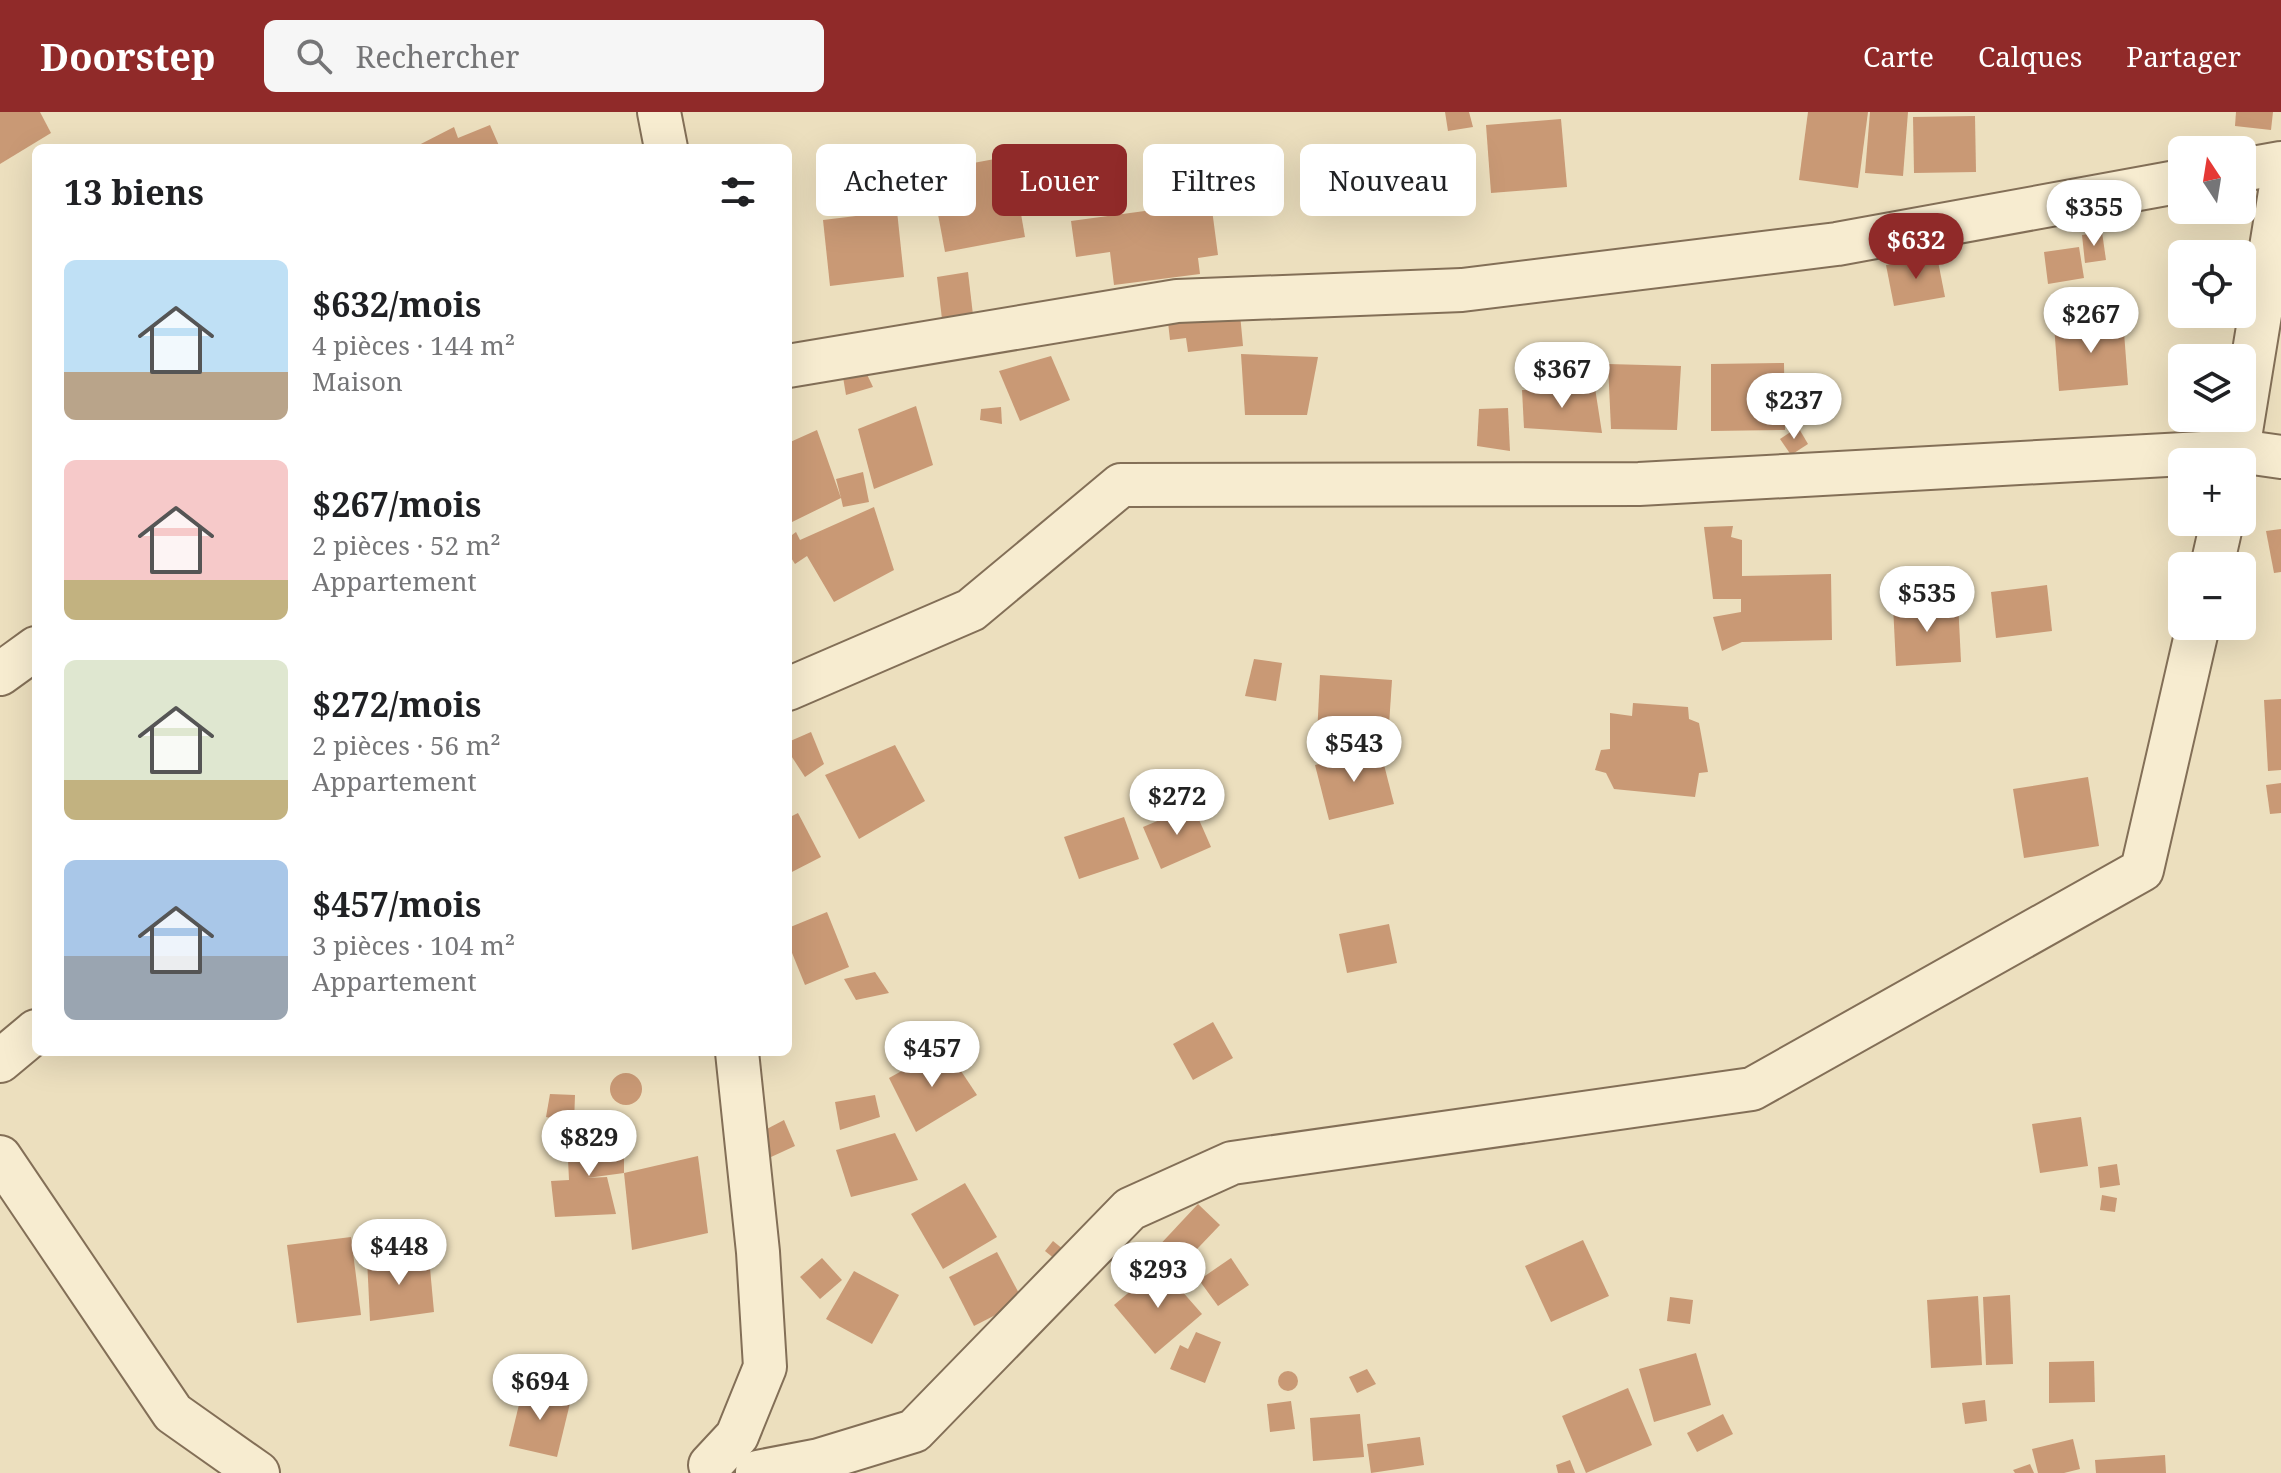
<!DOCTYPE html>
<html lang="fr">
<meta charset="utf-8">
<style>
body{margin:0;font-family:"Noto Serif",serif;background:#f6f6f6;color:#202124;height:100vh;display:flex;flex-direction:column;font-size:30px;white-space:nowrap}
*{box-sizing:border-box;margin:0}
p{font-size:26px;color:#757577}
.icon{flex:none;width:44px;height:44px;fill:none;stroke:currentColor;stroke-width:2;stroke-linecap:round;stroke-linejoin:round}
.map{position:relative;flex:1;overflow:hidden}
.side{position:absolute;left:32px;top:32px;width:760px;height:912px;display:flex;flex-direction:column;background:#fff;border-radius:12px;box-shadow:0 8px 32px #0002}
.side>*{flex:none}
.hud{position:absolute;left:816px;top:32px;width:760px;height:72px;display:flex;gap:16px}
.needle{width:52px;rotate:348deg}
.tools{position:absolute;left:2168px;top:24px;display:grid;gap:16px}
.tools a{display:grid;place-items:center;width:88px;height:88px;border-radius:12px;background:#fff;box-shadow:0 8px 32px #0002;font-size:40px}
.price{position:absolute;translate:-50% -68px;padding:0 18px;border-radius:28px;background:#fff;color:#222;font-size:26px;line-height:52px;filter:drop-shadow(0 2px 4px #0008)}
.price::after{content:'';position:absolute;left:50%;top:48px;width:24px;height:18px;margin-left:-12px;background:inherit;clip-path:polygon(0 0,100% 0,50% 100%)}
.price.on{background:#902a29;color:#fff}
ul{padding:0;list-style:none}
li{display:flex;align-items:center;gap:24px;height:200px;padding:0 32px}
li span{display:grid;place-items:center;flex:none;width:224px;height:160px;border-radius:12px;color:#555}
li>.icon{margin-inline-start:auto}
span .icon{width:96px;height:96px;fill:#fffc;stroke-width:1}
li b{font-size:34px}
h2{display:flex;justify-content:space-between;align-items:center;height:96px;padding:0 32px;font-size:34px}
.tag{padding:0 28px;border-radius:12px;background:#fff;box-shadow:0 8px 32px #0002;font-size:28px;line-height:72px}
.tag.on{background:#902a29;color:#fff}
header{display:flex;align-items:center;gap:48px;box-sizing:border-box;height:112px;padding:0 40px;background:#902a29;color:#fff}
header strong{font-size:38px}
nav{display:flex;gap:44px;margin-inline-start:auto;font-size:28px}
.search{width:560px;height:72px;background:#f6f6f6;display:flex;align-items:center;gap:20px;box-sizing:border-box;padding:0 28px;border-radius:12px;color:#757577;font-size:30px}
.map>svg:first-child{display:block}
.building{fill:#c99975}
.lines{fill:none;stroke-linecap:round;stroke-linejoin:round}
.minor-casing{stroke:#836f57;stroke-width:46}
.minor{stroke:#f7ecd0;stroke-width:42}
</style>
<header>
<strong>Doorstep</strong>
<div class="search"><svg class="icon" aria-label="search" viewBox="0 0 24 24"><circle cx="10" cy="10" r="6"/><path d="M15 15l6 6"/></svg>Rechercher</div>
<nav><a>Carte</a><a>Calques</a><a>Partager</a></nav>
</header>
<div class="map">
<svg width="2281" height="1361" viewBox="0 0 2281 1361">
<rect width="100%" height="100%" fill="#ecdfbe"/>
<g class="building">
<path d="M 0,0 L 40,0 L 51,21 L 0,52 Z"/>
<path d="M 1445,0 L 1469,0 L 1473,15 L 1448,19 Z"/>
<path d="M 1808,0 L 1868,0 L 1858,76 L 1799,68 Z"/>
<path d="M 1870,0 L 1908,0 L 1903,64 L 1865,61 Z"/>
<path d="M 2236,0 L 2273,0 L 2271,18 L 2235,14 Z"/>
<path d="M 1975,4 L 1976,60 L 1914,61 L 1913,5 Z"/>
<path d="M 1561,7 L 1567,75 L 1491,81 L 1486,13 Z"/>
<path d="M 490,13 L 500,36 L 413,36 L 454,15 L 458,26 Z"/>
<path d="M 1011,44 L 1025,125 L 945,140 L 930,59 Z"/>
<path d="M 1211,90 L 1218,143 L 1198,146 L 1200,162 L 1114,173 L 1110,140 L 1076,145 L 1071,109 Z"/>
<path d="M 897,99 L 904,165 L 830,174 L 823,108 Z"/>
<path d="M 2102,120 L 2106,148 L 2085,151 L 2082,123 Z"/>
<path d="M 2079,135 L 2084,166 L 2048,172 L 2044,140 Z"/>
<path d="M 1937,144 L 1945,185 L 1894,194 L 1886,153 Z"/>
<path d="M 968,160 L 973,203 L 942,207 L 937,165 Z"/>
<path d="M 1240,202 L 1243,234 L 1188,240 L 1186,226 L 1170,228 L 1168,210 Z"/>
<path d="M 2123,207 L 2128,273 L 2059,279 L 2054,213 Z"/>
<path d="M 1241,242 L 1318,245 L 1307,303 L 1245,303 Z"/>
<path d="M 1051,244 L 1070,288 L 1020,309 L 999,259 Z"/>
<path d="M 1784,251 L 1785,318 L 1711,319 L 1711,252 Z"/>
<path d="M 1608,252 L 1681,254 L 1677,318 L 1611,317 Z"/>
<path d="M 863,254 L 873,275 L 846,283 L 842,259 Z"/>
<path d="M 1595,276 L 1602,321 L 1524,316 L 1522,278 Z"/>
<path d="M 916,294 L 933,353 L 874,377 L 858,317 Z"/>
<path d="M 1001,295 L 1002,312 L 980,308 L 981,297 Z"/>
<path d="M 1508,296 L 1510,339 L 1477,334 L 1479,297 Z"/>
<path d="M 1798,315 L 1808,332 L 1791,343 L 1780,327 Z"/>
<path d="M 817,318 L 841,386 L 836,367 L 863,360 L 869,390 L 843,395 L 841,386 L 788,412 L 788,331 Z"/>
<path d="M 874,395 L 894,458 L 834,490 L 807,444 L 795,452 L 788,441 L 788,426 L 796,420 L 800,428 Z"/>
<path d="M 1733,414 L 1731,425 L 1742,428 L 1742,464 L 1831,462 L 1832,528 L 1742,530 L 1722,539 L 1713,505 L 1741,500 L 1741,487 L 1713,487 L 1704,415 Z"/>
<path d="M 2281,417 L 2281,460 L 2274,461 L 2266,419 Z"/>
<path d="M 2047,473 L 2052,519 L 1996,526 L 1991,480 Z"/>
<path d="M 1958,489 L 1961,550 L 1896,554 L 1893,493 Z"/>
<path d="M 1254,547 L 1282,551 L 1276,589 L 1245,584 Z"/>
<path d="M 1320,563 L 1392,568 L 1388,628 L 1317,624 Z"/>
<path d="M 2281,587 L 2281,658 L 2268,659 L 2264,588 Z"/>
<path d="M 1633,591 L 1688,595 L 1689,607 L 1699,611 L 1708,660 L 1699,661 L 1695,685 L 1614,677 L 1606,661 L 1595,658 L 1601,638 L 1610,637 L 1610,601 L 1632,604 Z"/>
<path d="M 811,620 L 824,652 L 805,665 L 788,639 L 788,630 Z"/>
<path d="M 895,633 L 925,689 L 859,727 L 825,663 Z"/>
<path d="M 1380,637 L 1394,692 L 1329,708 L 1315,653 Z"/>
<path d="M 2088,665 L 2099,734 L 2024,746 L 2013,677 Z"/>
<path d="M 2281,671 L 2281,701 L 2270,702 L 2266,673 Z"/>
<path d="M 1193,694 L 1211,735 L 1161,757 L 1143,715 Z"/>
<path d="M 798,701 L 821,745 L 788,762 L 788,706 Z"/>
<path d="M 1124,705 L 1139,747 L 1079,767 L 1064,725 Z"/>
<path d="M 827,800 L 849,855 L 805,873 L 788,831 L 788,816 Z"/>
<path d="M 1389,812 L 1397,851 L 1347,861 L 1339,822 Z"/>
<path d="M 875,860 L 889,881 L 856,888 L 844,867 Z"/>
<path d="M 1213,910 L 1233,946 L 1193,968 L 1173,932 Z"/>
<path d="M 945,935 L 977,983 L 916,1020 L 889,966 Z"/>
<circle cx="626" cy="977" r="16"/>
<path d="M 550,982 L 575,983 L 574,1012 L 546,1005 Z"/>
<path d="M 875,983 L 880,1005 L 840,1018 L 835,990 Z"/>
<path d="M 2081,1005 L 2088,1054 L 2040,1061 L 2032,1012 Z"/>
<path d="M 784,1008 L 795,1034 L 771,1045 L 761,1020 Z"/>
<path d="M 895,1021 L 918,1068 L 851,1085 L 836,1038 Z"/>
<path d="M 567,1027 L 624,1028 L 624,1061 L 587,1066 L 607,1065 L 616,1102 L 555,1105 L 551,1069 L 569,1068 Z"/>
<path d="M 698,1044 L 708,1121 L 632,1138 L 624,1061 Z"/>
<path d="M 2117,1052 L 2120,1073 L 2100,1076 L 2098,1055 Z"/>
<path d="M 965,1071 L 997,1125 L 943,1157 L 911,1102 Z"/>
<path d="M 2102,1083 L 2117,1086 L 2115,1100 L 2100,1098 Z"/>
<path d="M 1198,1092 L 1220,1113 L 1176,1159 L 1154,1139 Z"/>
<path d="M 351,1125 L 361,1203 L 297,1211 L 287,1133 Z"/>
<path d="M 1583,1128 L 1609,1184 L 1551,1210 L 1525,1154 Z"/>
<path d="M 1053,1129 L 1069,1142 L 1061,1152 L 1045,1139 Z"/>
<path d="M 997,1140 L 1023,1189 L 974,1214 L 949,1165 Z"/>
<path d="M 429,1145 L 434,1200 L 370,1209 L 367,1146 Z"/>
<path d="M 822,1146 L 842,1168 L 820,1187 L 800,1165 Z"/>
<path d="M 1231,1146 L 1249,1173 L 1218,1194 L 1199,1168 Z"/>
<path d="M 1160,1154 L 1202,1202 L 1155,1242 L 1114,1193 Z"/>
<path d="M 854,1159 L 899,1183 L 872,1232 L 826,1207 Z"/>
<path d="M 2010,1183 L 2013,1252 L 1986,1253 L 1983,1185 Z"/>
<path d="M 1978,1184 L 1982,1253 L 1931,1256 L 1927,1188 Z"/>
<path d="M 1670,1185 L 1693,1188 L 1690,1212 L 1667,1209 Z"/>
<path d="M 1196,1220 L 1221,1230 L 1205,1271 L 1170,1257 L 1180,1233 L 1188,1237 Z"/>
<path d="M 1696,1241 L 1711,1293 L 1654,1310 L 1639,1257 Z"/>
<path d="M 2094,1249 L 2095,1290 L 2049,1291 L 2049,1250 Z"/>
<path d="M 1367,1257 L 1376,1272 L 1357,1281 L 1349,1265 Z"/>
<circle cx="1288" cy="1269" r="10"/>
<path d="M 523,1276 L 571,1287 L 557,1345 L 509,1334 Z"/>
<path d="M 1628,1276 L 1652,1333 L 1586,1361 L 1562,1304 Z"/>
<path d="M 1985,1288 L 1987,1309 L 1965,1312 L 1962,1291 Z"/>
<path d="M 1291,1289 L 1295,1317 L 1270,1320 L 1267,1292 Z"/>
<path d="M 1360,1302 L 1364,1345 L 1313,1349 L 1310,1306 Z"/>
<path d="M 1723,1302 L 1733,1322 L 1697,1340 L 1687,1321 Z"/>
<path d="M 1420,1325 L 1424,1353 L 1371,1361 L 1367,1332 Z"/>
<path d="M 2073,1327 L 2080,1357 L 2064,1361 L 2038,1361 L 2032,1337 Z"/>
<path d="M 2165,1343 L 2166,1361 L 2096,1361 L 2095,1348 Z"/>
<path d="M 1570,1348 L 1575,1361 L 1558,1361 L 1556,1353 Z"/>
<path d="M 2030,1352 L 2034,1361 L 2015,1361 L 2013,1358 Z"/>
</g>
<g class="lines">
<g class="minor-casing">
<g id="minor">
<path d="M 659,0 L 666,36"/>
<path d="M 2242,58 L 2281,51"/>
<path d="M 788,254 L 1177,189 L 1462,178 L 1837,132 L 2182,69"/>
<path d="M 2236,350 L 2281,74"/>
<path d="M 2212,454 L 2222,410"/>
<path d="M 0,562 L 36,536"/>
<path d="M 788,577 L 971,498 L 1121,373 L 1639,372 L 2239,339 L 2281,345"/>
<path d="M 0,949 L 36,919"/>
<path d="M 0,1045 L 173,1301 L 258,1361"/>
<path d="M 710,1353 L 737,1324 L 765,1255 L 758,1140 L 737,940"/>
<path d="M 757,1360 L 819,1348 L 914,1319 L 1130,1097 L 1232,1051 L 1752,977 L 2142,758 L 2198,514"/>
</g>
</g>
<use href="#minor" class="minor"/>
</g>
</svg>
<div class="tools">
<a><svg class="needle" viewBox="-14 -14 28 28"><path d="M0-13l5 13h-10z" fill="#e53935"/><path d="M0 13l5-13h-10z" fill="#757577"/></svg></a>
<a><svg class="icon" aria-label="locate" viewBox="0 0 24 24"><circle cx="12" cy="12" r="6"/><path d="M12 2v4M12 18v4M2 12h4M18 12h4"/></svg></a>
<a><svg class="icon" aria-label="layers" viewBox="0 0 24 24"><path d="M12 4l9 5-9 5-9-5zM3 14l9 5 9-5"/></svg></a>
<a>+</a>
<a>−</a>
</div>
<b class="price" style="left:2094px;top:136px">$355</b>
<b class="price on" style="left:1916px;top:169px">$632</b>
<b class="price" style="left:2091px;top:243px">$267</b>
<b class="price" style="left:1562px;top:298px">$367</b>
<b class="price" style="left:1794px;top:329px">$237</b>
<b class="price" style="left:1927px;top:522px">$535</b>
<b class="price" style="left:1354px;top:672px">$543</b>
<b class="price" style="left:1177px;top:725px">$272</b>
<b class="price" style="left:932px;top:977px">$457</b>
<b class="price" style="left:589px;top:1066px">$829</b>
<b class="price" style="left:399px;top:1175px">$448</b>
<b class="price" style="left:1158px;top:1198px">$293</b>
<b class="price" style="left:540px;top:1310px">$694</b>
<div class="hud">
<a class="tag">Acheter</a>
<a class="tag on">Louer</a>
<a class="tag">Filtres</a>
<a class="tag">Nouveau</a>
</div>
<section class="side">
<h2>13 biens<svg class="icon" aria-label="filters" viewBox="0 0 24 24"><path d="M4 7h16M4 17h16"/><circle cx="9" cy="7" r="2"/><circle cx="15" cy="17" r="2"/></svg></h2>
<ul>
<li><span style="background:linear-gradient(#bfe0f5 70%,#b9a48a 0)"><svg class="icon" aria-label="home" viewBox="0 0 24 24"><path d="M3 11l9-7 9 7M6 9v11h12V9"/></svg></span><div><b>$632/mois</b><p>4 pièces · 144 m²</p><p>Maison</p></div></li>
<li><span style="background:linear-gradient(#f6c9c9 75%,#c2b280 0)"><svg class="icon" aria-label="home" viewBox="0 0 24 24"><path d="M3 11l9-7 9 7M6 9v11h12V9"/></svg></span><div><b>$267/mois</b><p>2 pièces · 52 m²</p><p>Appartement</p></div></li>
<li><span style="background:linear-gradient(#dfe7d0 75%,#c2b280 0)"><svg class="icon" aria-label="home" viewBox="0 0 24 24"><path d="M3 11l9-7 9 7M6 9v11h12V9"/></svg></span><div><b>$272/mois</b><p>2 pièces · 56 m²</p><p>Appartement</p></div></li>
<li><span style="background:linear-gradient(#a9c7e8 60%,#9aa5b1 0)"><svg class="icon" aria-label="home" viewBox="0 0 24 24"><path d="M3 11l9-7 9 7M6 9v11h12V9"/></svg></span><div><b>$457/mois</b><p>3 pièces · 104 m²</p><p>Appartement</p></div></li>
</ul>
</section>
</div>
